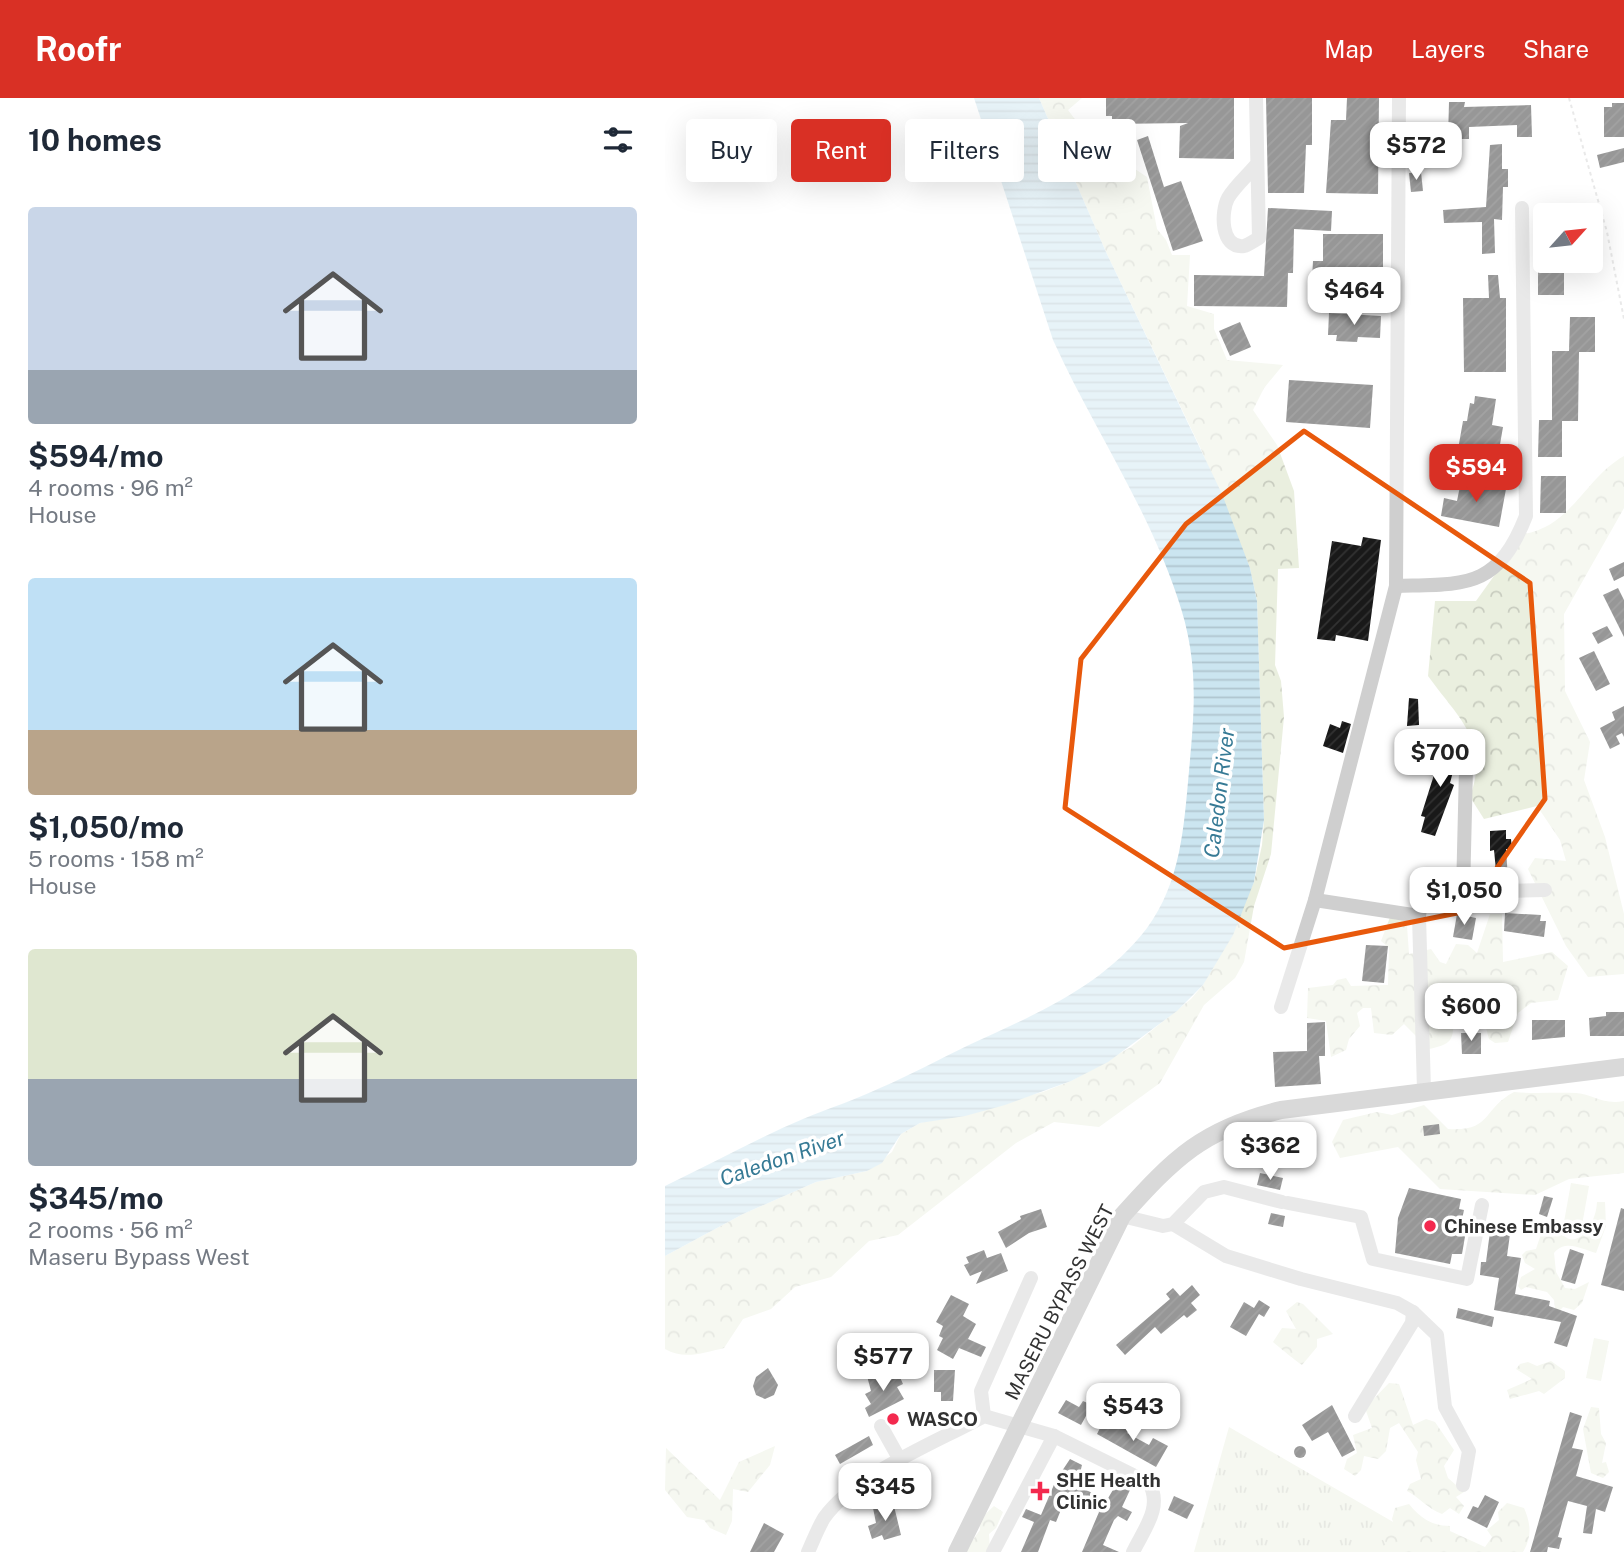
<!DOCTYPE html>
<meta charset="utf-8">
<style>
body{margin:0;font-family:"Public Sans",sans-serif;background:#f2f2f3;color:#1f2937;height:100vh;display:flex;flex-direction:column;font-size:26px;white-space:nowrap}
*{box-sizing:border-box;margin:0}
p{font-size:23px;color:#747a83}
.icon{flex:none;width:38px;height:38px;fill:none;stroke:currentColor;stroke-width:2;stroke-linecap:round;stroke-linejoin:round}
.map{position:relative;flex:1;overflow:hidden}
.details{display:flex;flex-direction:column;background:#fff;width:665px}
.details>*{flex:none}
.hud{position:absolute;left:21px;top:21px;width:665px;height:63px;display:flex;gap:14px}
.needle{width:46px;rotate:63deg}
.tools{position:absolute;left:868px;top:105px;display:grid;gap:14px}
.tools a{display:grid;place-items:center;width:70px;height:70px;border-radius:7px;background:#fff;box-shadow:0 7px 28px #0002;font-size:35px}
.price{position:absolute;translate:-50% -60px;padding:0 16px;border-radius:14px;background:#fff;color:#222;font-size:23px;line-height:46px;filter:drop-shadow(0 2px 4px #0008)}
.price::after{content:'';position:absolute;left:50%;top:42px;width:21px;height:16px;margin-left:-10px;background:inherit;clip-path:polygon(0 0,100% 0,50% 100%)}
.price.active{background:#d93025;color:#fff}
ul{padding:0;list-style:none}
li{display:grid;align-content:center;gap:14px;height:371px;padding:0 28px}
li span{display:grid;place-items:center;height:217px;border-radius:7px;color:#555}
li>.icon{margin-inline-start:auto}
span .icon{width:126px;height:126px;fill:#fffc;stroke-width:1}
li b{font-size:30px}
h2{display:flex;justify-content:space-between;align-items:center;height:84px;padding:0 28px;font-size:30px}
.tag{padding:0 24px;border-radius:7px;background:#fff;box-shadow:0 7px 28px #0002;font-size:24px;line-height:63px}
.tag.active{background:#d93025;color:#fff}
header{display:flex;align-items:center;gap:42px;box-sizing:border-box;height:98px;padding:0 35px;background:#d93025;color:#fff}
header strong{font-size:33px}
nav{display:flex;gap:38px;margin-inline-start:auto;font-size:24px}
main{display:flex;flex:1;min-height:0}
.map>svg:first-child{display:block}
.grass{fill:url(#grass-tufts)}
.forest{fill:url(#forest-crowns)}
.garden{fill:#eaefdf}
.water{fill:url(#water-rules)}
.building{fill:url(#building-hatch)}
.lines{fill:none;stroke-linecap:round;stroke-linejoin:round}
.path{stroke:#cfcfcf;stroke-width:2;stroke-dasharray:3.5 3.5;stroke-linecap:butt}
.minor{stroke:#cfcfcf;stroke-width:14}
.major{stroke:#aaa;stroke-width:18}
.marked{fill:none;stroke:#e8590c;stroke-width:5;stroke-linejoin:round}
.poi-dot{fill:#f3294e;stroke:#fff;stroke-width:2.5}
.labels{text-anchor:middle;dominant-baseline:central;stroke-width:7;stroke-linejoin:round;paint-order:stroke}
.poi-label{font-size:19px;font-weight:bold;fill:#323232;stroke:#fff;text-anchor:start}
.street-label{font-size:19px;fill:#323232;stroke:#fff}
.water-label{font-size:21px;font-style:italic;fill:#367a95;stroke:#fff}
</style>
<header>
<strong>Roofr</strong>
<nav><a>Map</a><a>Layers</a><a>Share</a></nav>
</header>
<main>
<section class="details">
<h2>10 homes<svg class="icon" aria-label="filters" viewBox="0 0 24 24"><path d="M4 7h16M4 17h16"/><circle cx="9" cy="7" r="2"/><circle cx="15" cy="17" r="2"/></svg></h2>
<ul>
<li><span style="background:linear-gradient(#c9d6e8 75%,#9aa5b1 0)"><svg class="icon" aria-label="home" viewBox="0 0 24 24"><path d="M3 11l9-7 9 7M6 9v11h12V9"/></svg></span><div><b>$594/mo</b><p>4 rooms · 96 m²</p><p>House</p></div></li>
<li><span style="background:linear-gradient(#bfe0f5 70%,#b9a48a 0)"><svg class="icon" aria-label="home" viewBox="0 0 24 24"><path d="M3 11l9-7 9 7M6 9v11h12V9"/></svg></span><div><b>$1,050/mo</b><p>5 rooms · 158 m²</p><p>House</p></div></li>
<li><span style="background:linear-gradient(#dfe7d0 60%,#9aa5b1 0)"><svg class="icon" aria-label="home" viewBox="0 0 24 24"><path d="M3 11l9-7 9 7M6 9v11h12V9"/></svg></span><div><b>$345/mo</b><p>2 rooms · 56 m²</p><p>Maseru Bypass West</p></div></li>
</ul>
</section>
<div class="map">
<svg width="959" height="1454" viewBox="0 0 959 1454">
<defs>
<pattern id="grass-tufts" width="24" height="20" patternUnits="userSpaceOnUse" patternTransform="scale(1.75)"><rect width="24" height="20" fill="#eaefdf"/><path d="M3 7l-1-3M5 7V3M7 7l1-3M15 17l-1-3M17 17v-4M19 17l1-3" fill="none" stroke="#c9cdc0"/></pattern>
<pattern id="forest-crowns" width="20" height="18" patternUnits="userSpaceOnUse" patternTransform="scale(1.75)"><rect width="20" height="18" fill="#eaefdf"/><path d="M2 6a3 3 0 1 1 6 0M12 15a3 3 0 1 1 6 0" fill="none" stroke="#c9cdc0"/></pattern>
<pattern id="water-rules" width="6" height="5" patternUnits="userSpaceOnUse" patternTransform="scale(1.75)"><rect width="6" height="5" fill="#cbe5f0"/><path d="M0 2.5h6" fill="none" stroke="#afc5ce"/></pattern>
<pattern id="building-hatch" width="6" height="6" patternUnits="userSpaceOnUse" patternTransform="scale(1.75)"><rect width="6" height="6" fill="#191919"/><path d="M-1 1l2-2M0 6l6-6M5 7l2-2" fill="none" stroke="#323232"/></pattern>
</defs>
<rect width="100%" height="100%" fill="#fff"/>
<path class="grass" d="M 564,1329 L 780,1454 L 529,1454 Z"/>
<g class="forest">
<path d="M 374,0 L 417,0 L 403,12 L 430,48 L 444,42 L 455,47 L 457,60 L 429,68 L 433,80 L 464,67 L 482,79 L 492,131 L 501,142 L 507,157 L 525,157 L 522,208 L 549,216 L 549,231 L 562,262 L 618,267 L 599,290 L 588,312 L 612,347 L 629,393 L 634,470 L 613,471 L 610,567 L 616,583 L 619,619 L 606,756 L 589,808 L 579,864 L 570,880 L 539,907 L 495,985 L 434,1029 L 389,1024 L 351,1045 L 233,1137 L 204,1143 L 166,1179 L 130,1189 L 106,1211 L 78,1221 L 59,1250 C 38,1255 19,1262 0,1251 L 0,1158 L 78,1116 L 151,1084 L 202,1073 L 227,1054 L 236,1036 L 255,1025 L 378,994 L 406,983 L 466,949 L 526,901 L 538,887 L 589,784 L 597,747 L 599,722 L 592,503 L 585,470 L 535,349 L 441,154 Z"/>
<path d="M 959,358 L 959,410 L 899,516 L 900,593 L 925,644 L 919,682 L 940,739 L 959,816 L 959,876 L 923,879 L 901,848 L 863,771 L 870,760 L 901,763 L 895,742 L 872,708 L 819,721 L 805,699 C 825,643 794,621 763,578 L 770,503 L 811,503 L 859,436 C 907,428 920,380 959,358 Z"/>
<path d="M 727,814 L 741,814 L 744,856 L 766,851 L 775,864 L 781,866 L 791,846 L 803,847 L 812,855 L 825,816 L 837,816 L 838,864 L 887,854 L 903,868 L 893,902 L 866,905 L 853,915 L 843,944 L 830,945 L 824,941 L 816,911 L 801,906 L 790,914 C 786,939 793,945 764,951 L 739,926 L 727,937 L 709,935 L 706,910 L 698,910 L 692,915 L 695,928 L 684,941 L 681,952 L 666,959 L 661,923 L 642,920 L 643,890 L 668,887 L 672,882 L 681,880 L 686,888 L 723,887 L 724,850 L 716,843 Z"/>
<path d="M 849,994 C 870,996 890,994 911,995 C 930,997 937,1007 959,1003 L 959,1075 L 904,1081 L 870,1097 L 775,1091 L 733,1049 L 675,1060 L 667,1044 L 678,1022 L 712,1014 L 727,1017 L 759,1007 L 783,1031 C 827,1034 817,1011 849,994 Z"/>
<path d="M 932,1104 L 940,1104 L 941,1128 L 931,1155 C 916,1151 901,1141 889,1155 L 891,1174 L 900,1190 L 910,1191 L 924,1184 L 917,1205 L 909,1212 L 898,1209 L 891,1217 L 889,1202 L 882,1194 L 861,1189 L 856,1192 L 853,1188 L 856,1179 L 870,1171 L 860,1165 L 857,1157 L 861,1153 L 871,1151 L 878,1130 L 885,1122 L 892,1123 C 902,1161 931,1133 932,1104 Z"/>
<path d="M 632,1204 L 638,1206 L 668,1236 L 652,1241 L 652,1249 L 637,1267 C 635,1266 610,1246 608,1244 L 617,1230 L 631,1231 L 621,1213 Z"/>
<path d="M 886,1263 L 900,1273 L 900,1280 L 879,1296 L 874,1293 L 845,1301 L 842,1292 L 867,1281 L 851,1271 L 855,1266 L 863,1264 L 872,1268 Z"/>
<path d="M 724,1285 L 734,1286 L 748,1327 L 761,1321 L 770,1324 L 789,1352 L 779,1368 L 783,1380 L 799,1394 L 791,1399 L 799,1408 L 794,1416 L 785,1410 L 777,1416 C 763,1411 755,1400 742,1393 L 745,1386 L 756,1381 L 751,1362 L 753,1354 L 734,1325 L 725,1330 L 721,1353 L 713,1361 L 699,1358 L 696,1372 L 690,1378 L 679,1371 L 682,1361 L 692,1355 L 688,1337 L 707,1330 L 700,1310 Z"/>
<path d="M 926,1309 L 934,1310 L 936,1336 L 941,1345 L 937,1365 L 941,1364 L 944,1374 L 938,1380 L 926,1375 L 918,1331 Z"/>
<path d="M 110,1348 L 105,1367 L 83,1394 L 68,1391 L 67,1423 L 61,1437 L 45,1430 L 39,1422 L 22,1419 L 0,1392 L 1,1350 L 55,1402 L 74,1364 Z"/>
<path d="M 842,1405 L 859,1410 C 866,1426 867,1439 858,1454 L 725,1454 L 718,1442 L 720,1435 L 730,1429 L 727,1421 L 730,1410 L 744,1406 C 755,1420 767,1428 785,1428 L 785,1433 L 820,1449 L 827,1439 L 822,1432 L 834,1422 L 833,1414 Z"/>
<path d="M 329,1408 L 338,1414 L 331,1430 L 324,1436 L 325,1454 L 299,1454 L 315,1432 L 314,1422 Z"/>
</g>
<g class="garden">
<path d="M 906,1085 L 924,1088 L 917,1127 L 899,1124 Z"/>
<path d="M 929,1240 L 944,1243 L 936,1283 L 921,1280 Z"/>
</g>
<path class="water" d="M 309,0 L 374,0 L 441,154 L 557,396 L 585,470 L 592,503 L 599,722 L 589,784 L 568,837 L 538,887 L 512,913 L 443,964 L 406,983 L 340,1007 L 300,1018 L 255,1025 L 236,1036 L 217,1065 L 202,1073 L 151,1084 L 78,1116 L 0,1158 L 0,1088 C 46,1066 91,1041 138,1021 C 164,1010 190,1002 215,990 C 246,977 276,960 306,946 C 371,916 437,889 482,830 C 516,784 519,728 524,673 C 530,608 534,561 512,498 C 482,408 427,328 388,242 Z"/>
<g class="building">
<path d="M 441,0 L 569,0 L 569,61 L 514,60 L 515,28 L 523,25 L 447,26 L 447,18 L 441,18 Z"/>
<path d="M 601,0 L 647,0 L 647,47 L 641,47 L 639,95 L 603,95 Z"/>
<path d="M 682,0 L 714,0 L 713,96 L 661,95 L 666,22 L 681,22 Z"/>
<path d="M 784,4 L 800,4 L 799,9 L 866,7 L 867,39 L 852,39 L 852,27 L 804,29 L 804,41 L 783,41 Z"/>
<path d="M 947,5 L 959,5 L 959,39 L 939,39 L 939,9 L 947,9 Z"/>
<path d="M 483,38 L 499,89 L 516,83 L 538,143 L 508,153 L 472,42 Z"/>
<path d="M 837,46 L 837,71 L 843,71 L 843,89 L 838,89 L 837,122 L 829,121 L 830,155 L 817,156 L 817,124 L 779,125 L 778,112 L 821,109 L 825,47 Z"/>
<path d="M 959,50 L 959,64 L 935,70 L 932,57 Z"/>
<path d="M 756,74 L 758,93 L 746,94 L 744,75 Z"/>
<path d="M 603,110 L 667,113 L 666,133 L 629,131 L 628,175 L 623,175 L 622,209 L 529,208 L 529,177 L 599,178 Z"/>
<path d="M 658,136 L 718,136 L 718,190 L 668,189 L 669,201 L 658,201 L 658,181 L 647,181 L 648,163 L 658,163 Z"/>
<path d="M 873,163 L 899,167 L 899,197 L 873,197 Z"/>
<path d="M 823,177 L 833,177 L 835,200 L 841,200 L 841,274 L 799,274 L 798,200 L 824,200 Z"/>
<path d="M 664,215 L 716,218 L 715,240 L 693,239 L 692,244 L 671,243 L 672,237 L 663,237 Z"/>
<path d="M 905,219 L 930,219 L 930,254 L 914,254 L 913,323 L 897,323 L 897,359 L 873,359 L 874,322 L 887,322 L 887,253 L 904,253 Z"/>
<path d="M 575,224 L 586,249 L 565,258 L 554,233 Z"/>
<path d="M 624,282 L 708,287 L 705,330 L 621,324 Z"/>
<path d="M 810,298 L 831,301 L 827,327 L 838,329 L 832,364 L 792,357 L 798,323 L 802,323 L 805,305 L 809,306 Z"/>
<path d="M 876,378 L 901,378 L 901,415 L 875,415 Z"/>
<path d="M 796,383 L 841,391 L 834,429 L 776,418 L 779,400 L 792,403 Z"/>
<path d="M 698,439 L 716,442 L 703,543 L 671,537 L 670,543 L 652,541 L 667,443 L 696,448 Z"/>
<path d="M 959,464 L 959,478 L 949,483 L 944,471 Z"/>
<path d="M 953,490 L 959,502 L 959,539 L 938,497 Z"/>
<path d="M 942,528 L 948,538 L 933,546 L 927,535 Z"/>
<path d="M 929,553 L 945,586 L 931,593 L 914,560 Z"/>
<path d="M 744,600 L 753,601 L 754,627 L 742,628 Z"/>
<path d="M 959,608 L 959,639 L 957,635 L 951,638 L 955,646 L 945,651 L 935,630 L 950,622 L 947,614 Z"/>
<path d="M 677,623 L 686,626 L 678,655 L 658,648 L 665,626 L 675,630 Z"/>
<path d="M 780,642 L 795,647 L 785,685 L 789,687 L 770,738 L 756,734 L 760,719 L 756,718 Z"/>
<path d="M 841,732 L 841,741 L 846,741 L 847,751 L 841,751 L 843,781 L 832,783 L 829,752 L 825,753 L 825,733 Z"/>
<path d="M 840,815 L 876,817 L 875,823 L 881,823 L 879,839 L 839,833 Z"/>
<path d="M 792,816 L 811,820 L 807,842 L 788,839 Z"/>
<path d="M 701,847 L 723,848 L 719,885 L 697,883 Z"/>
<path d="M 941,914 L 959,914 L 959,938 L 925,938 L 924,920 L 941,918 Z"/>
<path d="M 867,922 L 900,922 L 900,939 L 867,942 Z"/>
<path d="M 660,924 L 660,958 L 654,958 L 656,986 L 610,989 L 608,954 L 642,953 L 642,925 Z"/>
<path d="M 796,935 L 816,935 L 816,956 L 797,956 Z"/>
<path d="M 774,1026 L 775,1036 L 759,1038 L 758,1028 Z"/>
<path d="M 595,1075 L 618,1080 L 615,1092 L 592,1087 Z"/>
<path d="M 744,1090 L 796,1101 L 794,1111 L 799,1112 L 796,1126 L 802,1127 L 797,1156 L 787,1156 L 785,1166 L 730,1155 L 733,1120 Z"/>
<path d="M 879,1098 L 888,1100 L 882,1119 L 874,1116 Z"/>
<path d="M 956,1110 L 959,1111 L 959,1193 L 936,1187 Z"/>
<path d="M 376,1111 L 382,1129 L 364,1135 L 341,1150 L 333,1134 L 356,1121 L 355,1118 Z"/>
<path d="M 606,1115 L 620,1118 L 618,1129 L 603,1126 Z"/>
<path d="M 826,1126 L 846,1129 L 842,1158 L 856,1160 L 850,1196 L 885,1203 L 884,1208 L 912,1218 L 902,1249 L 889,1245 L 896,1224 L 829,1212 L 834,1180 L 815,1177 L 816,1164 L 821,1164 Z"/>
<path d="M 905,1151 L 919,1156 L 910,1186 L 896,1182 Z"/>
<path d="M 319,1152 L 322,1160 L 336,1155 L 343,1173 L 311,1186 L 317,1173 L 305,1178 L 299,1167 L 304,1165 L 301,1159 Z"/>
<path d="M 527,1187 L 535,1197 L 526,1205 L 532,1212 L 522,1220 L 519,1217 L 496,1236 L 490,1229 L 460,1257 L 451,1247 L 505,1201 L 501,1196 L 508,1190 L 515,1198 Z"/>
<path d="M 286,1197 L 304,1206 L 298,1218 L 311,1226 L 303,1241 L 321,1249 L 316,1259 L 294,1250 L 288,1261 L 272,1252 L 278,1240 L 274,1238 L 278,1228 L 271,1224 Z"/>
<path d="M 594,1202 L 605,1209 L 599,1219 L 594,1216 L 581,1238 L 565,1229 L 579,1204 L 589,1210 Z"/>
<path d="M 793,1210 L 829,1219 L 827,1229 L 791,1220 Z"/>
<path d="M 103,1270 L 113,1287 L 109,1297 L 100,1301 L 91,1297 L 88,1288 L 91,1279 Z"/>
<path d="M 269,1272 L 290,1272 L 288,1303 L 276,1303 L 276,1294 L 269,1294 Z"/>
<path d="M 212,1273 L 224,1283 L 234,1277 L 238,1286 L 232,1289 L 239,1301 L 204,1319 L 200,1310 L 206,1306 L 200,1296 L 206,1293 L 202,1278 Z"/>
<path d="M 401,1302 L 414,1309 L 418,1303 L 427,1307 L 416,1327 L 393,1315 Z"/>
<path d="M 667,1307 L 690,1352 L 677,1359 L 663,1334 L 647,1343 L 637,1327 Z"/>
<path d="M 905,1314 L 917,1318 L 907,1350 L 918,1352 L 911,1378 L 948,1389 L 940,1414 L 931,1411 L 927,1436 L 918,1435 L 922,1408 L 903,1403 L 893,1439 L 897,1440 L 894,1451 L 883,1449 L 882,1454 L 865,1454 Z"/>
<path d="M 439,1322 L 453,1330 L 457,1323 L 466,1328 L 462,1335 L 484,1347 L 488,1340 L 503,1348 L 491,1369 L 432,1336 Z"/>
<path d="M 204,1338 L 208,1347 L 175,1366 L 170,1357 Z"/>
<circle cx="635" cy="1354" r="6"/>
<path d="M 405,1361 L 417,1367 L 413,1383 L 421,1387 L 419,1391 L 442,1402 L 452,1385 L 465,1392 L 457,1409 L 467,1414 L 462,1423 L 453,1418 L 449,1422 L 438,1447 L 454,1454 L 417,1454 L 434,1414 L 429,1412 L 431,1408 L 402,1397 L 391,1424 L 385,1422 L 373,1454 L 356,1454 L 369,1424 L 357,1419 L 361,1411 L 376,1417 L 391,1382 Z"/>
<path d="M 820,1397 L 834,1404 L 822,1430 L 802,1420 L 808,1408 L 813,1410 Z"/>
<path d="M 509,1398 L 529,1407 L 522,1421 L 503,1412 Z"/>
<path d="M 228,1404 L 236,1437 L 219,1442 L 217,1437 L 207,1441 L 203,1428 L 211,1425 L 208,1410 Z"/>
<path d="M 99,1425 L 119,1436 L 109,1454 L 85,1454 Z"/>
</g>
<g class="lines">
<path class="path" d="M 904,0 L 942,134 L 959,221"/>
<g class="minor">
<path d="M 591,0 L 594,140 C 590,142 583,147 579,148 C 555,151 556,113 563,100 C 570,88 583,77 592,66"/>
<path d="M 731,488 C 800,486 832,492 861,418 L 857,110"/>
<path d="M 798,795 L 801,670"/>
<path d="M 650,802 L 754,818 L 757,795 L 880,792"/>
<path d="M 754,818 L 759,992"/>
<path d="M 616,909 L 650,802 L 731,488 L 734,0"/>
<path d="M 623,1105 L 696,1119 L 708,1161 L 802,1181 L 817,1107"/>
<path d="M 457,1118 L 498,1128 L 508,1126 L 539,1094 L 559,1089 L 617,1104"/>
<path d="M 508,1126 L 561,1158 L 636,1181 L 732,1205 L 748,1214 L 772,1237 L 780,1309 L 804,1353 L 798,1387"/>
<path d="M 319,1318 L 316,1293 L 366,1180"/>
<path d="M 690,1318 L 747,1225 L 748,1214"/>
<path d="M 216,1328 L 235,1362"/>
<path d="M 143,1454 C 148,1443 153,1430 159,1420 C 190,1376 272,1344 319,1318 L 389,1338 L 484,1385 C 498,1409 479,1431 468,1454"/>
<path d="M 328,1454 L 389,1338"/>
</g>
<path class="major" d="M 292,1454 L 457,1118 C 509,1060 538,1031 616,1012 L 959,969"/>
</g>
<path d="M0 0H959V1454H0ZM 639,333 L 865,485 L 880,701 L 802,813 L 619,850 L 400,710 L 416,561 L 521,426 Z" fill="#fff" fill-opacity=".55" fill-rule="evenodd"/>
<path class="marked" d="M 639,333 L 865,485 L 880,701 L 802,813 L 619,850 L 400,710 L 416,561 L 521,426 Z"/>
<g class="poi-dot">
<circle cx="765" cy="1128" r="7"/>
<circle cx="228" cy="1321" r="7"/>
<path d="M371.5 1382.5h7v7h7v7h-7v7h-7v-7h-7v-7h7z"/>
</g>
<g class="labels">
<g class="poi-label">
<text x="779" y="1128">Chinese Embassy</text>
<text x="242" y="1321">WASCO</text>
<text x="391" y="1382">SHE Health<tspan x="391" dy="22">Clinic</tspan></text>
</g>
<g class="street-label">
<text transform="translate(394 1204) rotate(-63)">MASERU BYPASS WEST</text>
</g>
<g class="water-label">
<text transform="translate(554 695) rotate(-83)">Caledon River</text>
<text transform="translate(117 1060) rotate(-19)">Caledon River</text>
</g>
</g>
</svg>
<div class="tools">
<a><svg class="needle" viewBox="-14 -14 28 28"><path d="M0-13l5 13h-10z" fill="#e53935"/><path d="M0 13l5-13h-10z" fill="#747a83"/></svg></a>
</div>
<b class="price" style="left:751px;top:84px">$572</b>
<b class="price" style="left:689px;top:229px">$464</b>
<b class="price active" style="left:811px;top:406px">$594</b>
<b class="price" style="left:775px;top:691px">$700</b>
<b class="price" style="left:799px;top:829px">$1,050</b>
<b class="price" style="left:806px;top:945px">$600</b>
<b class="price" style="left:605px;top:1084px">$362</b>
<b class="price" style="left:218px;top:1295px">$577</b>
<b class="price" style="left:468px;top:1345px">$543</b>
<b class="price" style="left:220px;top:1425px">$345</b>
<div class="hud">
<a class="tag">Buy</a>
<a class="tag active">Rent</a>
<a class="tag">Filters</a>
<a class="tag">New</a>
</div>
</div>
</main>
